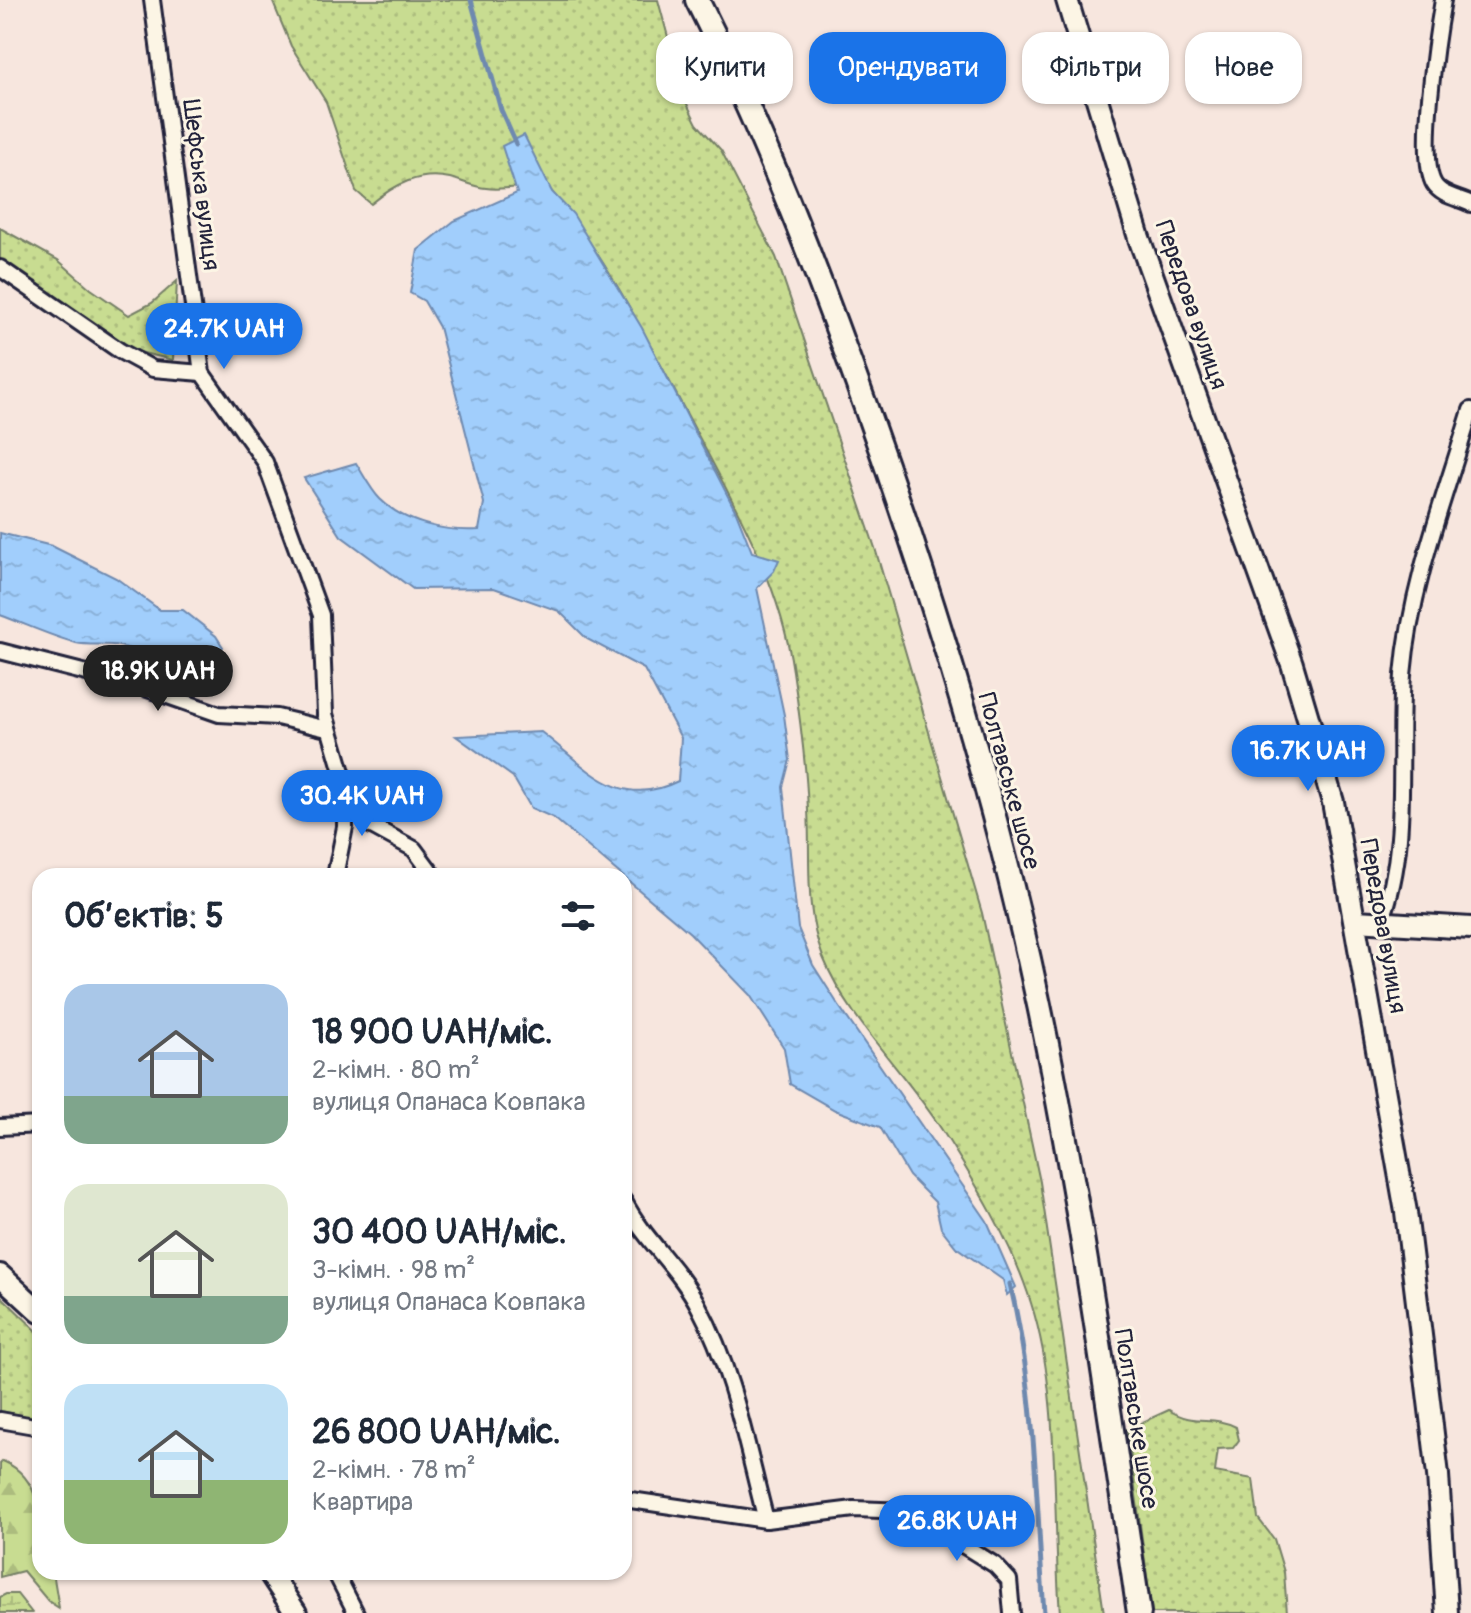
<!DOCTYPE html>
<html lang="uk">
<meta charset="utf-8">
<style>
body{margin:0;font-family:Pangolin,sans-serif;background:#f6f6f7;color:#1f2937;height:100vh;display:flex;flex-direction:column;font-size:30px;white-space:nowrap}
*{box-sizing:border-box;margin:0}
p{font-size:26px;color:#747a83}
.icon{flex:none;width:44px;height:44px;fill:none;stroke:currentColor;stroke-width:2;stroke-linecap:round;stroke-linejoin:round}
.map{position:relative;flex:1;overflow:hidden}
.drawer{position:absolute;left:32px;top:868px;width:600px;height:712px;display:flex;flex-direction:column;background:#fff;border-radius:24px;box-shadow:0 2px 6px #0004}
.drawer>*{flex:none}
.guide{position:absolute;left:656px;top:32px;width:694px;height:72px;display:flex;gap:16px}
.price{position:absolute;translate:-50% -68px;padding:0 18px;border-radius:28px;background:#1a73e8;color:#fff;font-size:26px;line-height:52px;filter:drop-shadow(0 2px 4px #0008)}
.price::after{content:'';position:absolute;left:50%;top:48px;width:24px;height:18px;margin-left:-12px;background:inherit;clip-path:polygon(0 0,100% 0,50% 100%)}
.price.current{background:#222;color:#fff}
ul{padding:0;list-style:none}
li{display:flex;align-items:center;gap:24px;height:200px;padding:0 32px}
li span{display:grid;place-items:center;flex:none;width:224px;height:160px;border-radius:24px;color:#555}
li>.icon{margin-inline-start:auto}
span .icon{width:96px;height:96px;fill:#fffc;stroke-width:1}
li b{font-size:34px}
h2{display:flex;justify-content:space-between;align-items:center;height:96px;padding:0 32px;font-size:34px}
.tag{padding:0 28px;border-radius:24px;background:#fff;box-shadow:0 2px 6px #0004;font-size:28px;line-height:72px}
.tag.current{background:#1a73e8;color:#fff}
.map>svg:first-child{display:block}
.grass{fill:url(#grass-dots);stroke:#757f66;stroke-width:2}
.forest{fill:url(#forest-firs);stroke:#757f66;stroke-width:2}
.wetland{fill:url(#wetland-marsh);stroke:#757f66;stroke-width:2}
.water{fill:url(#water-ripples);stroke:#6e89af;stroke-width:2}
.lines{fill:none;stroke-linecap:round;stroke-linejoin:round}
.stream{stroke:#6e89af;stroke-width:5}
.street-casing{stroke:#22223b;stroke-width:20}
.secondary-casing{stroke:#22223b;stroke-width:26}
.primary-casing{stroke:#22223b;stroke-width:28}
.street{stroke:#fcf5e5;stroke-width:14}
.secondary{stroke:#fcf5e5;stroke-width:20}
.primary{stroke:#fcf5e5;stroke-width:22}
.labels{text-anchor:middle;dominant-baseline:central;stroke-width:6;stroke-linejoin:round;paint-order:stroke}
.street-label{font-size:24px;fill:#22223b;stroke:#fcf5e5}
</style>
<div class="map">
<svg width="1471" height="1613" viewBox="0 0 1471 1613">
<defs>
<pattern id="grass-dots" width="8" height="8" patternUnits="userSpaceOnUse" patternTransform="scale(2)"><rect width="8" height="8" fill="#c8dc91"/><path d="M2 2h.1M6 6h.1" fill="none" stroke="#acbc7e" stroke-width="1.8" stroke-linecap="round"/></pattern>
<pattern id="forest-firs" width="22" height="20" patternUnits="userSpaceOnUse" patternTransform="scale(2)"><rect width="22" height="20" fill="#c8dc91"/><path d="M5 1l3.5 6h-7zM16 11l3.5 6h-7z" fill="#acbc7e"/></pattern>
<pattern id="wetland-marsh" width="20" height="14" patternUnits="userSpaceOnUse" patternTransform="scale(2)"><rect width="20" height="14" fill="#c8dc91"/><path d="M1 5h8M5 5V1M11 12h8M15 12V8" fill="none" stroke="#acbc7e"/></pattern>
<pattern id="water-ripples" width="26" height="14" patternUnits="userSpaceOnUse" patternTransform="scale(2)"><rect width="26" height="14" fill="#a1cefc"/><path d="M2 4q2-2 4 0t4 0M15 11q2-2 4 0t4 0" fill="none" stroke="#8ab1d9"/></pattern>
</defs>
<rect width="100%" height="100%" fill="#f7e6de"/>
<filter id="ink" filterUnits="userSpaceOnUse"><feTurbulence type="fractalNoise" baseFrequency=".0125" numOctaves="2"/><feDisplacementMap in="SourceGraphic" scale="16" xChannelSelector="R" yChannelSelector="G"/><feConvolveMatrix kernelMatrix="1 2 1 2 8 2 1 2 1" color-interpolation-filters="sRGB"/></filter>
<g filter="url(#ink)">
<g class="grass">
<path d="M 272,0 L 658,0 L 685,100 L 697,124 L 721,150 L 776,257 L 875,548 L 982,913 L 1040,1182 L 1104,1613 L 1060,1613 C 1052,1515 1061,1396 1031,1303 C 1013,1244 975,1182 942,1130 C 905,1072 849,1021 823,957 C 804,909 811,860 808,810 C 806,764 800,717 793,671 C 780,580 731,499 690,420 C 647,339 607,257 548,187 C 525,184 505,191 486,188 C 474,187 462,181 450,178 C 419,171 394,185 371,204 L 356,191 L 326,102 L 291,46 Z"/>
<path d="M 0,228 L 58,260 L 91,289 L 129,315 L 152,303 L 177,281 L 173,360 L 135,351 L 0,265 Z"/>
<path d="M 0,1295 L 40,1334 L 40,1419 L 0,1411 Z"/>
<path d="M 1169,1410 C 1195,1427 1211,1414 1236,1427 L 1239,1440 L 1233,1448 L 1218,1449 L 1215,1472 L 1253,1479 L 1258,1518 L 1274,1539 L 1284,1572 L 1287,1613 L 1152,1613 L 1127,1429 Z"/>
</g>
<path class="forest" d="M 3,1461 C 48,1481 40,1532 40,1572 L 53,1572 L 59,1608 L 48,1601 L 23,1571 L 0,1577 L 0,1464 Z"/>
<path class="wetland" d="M 6,1594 L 17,1594 L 32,1613 L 0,1613 L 0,1597 Z"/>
<g class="water">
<path d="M 524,135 L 552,192 L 573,214 L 642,328 L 736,512 L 752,552 L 779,560 L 774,571 L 757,588 L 784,715 L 790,760 L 783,787 L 798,928 L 813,965 L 839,1006 L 987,1221 L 1016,1287 L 1007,1295 L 1003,1280 L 956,1247 L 941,1228 L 935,1202 L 909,1176 L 880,1127 L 835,1110 L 790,1084 L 784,1048 L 750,995 L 690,933 L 554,818 L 531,808 L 513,777 L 456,736 L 541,732 C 587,767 618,811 678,781 L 681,738 L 644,669 L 587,639 L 559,611 L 494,588 L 413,589 L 341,536 L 304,478 L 356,463 C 363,474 371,490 380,499 C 405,524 447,532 479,530 L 484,503 L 439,327 L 424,301 L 410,293 L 418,250 L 454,221 L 517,193 L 502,146 Z"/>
<path d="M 0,533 L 52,546 L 116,578 L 160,610 L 183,610 L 216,636 L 223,647 C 193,693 156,652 119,646 C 105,643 89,646 76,643 C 50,636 25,624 0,615 Z"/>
</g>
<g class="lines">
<g class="stream">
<path d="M 471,0 L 501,110 L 516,144"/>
<path d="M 1010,1284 C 1036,1391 1036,1504 1044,1613"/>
</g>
<g class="street-casing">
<g id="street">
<path d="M 152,0 L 202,373 L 265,462 L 321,615 L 325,714 L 345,782 L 345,827 L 335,876"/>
<path d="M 1443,0 C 1437,34 1418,158 1434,184 C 1441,196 1459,198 1471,204"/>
<path d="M 0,268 L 120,351 L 153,369 L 202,373"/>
<path d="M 0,651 L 142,687 L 219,714 L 277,717 L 327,729"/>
<path d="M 346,796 L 372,826 L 414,849 L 434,876"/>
<path d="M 1381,922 C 1411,843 1397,757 1403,675 C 1411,583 1445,497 1471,410"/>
<path d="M 0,1127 L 40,1125"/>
<path d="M 624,1201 C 644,1240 679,1268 699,1307 C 734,1372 747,1449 766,1520 L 854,1509 L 908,1511 L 995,1565 L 1009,1580 L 1012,1613"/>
<path d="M 0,1420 L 40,1427"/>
<path d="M 624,1499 L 766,1520"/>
<path d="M 335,1572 L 356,1613"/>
</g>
</g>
<g class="secondary-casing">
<g id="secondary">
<path d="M 1067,0 L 1139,238 L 1292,664 L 1333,802 L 1406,1212 L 1438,1475 L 1447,1613"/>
<path d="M 1356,921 L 1471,928"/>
<path d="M 0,1275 L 40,1312"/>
<path d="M 269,1572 L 296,1613"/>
</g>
</g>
<g class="primary-casing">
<path id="primary" d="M 697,0 C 763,131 816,267 865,405 C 935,601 996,801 1039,1005 C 1081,1206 1109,1410 1139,1613"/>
</g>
<use href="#street" class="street"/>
<use href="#secondary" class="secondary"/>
<use href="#primary" class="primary"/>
</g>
</g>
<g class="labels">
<g class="street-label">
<text transform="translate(201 185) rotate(83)">Шефська вулиця</text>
<text transform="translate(1191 305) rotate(71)">Передова вулиця</text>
<text transform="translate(1009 781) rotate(75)">Полтавське шосе</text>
<text transform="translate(1383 926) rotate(80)">Передова вулиця</text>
<text transform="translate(1136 1419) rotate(81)">Полтавське шосе</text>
</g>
</g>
</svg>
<b class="price" style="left:224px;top:371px">24.7K UAH</b>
<b class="price current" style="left:158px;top:713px">18.9K UAH</b>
<b class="price" style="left:1308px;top:793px">16.7K UAH</b>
<b class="price" style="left:362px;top:838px">30.4K UAH</b>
<b class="price" style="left:957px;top:1563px">26.8K UAH</b>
<div class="guide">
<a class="tag">Купити</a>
<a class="tag current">Орендувати</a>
<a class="tag">Фільтри</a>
<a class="tag">Нове</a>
</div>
<section class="drawer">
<h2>Об’єктів: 5<svg class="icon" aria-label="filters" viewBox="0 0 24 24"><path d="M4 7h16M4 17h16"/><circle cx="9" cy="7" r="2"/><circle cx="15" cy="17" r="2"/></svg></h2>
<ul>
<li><span style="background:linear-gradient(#a9c7e8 70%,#7fa58c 0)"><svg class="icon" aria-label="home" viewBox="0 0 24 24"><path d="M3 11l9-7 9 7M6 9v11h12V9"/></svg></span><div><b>18 900 UAH/міс.</b><p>2-кімн. · 80 m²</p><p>вулиця Опанаса Ковпака</p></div></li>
<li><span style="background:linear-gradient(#dfe7d0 70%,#7fa58c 0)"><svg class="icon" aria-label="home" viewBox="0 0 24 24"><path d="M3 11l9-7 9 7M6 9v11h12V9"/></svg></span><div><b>30 400 UAH/міс.</b><p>3-кімн. · 98 m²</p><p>вулиця Опанаса Ковпака</p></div></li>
<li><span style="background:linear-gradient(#bfe0f5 60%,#8fb573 0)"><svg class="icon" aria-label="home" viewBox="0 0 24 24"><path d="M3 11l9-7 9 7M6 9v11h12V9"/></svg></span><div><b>26 800 UAH/міс.</b><p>2-кімн. · 78 m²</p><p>Квартира</p></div></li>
</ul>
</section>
</div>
